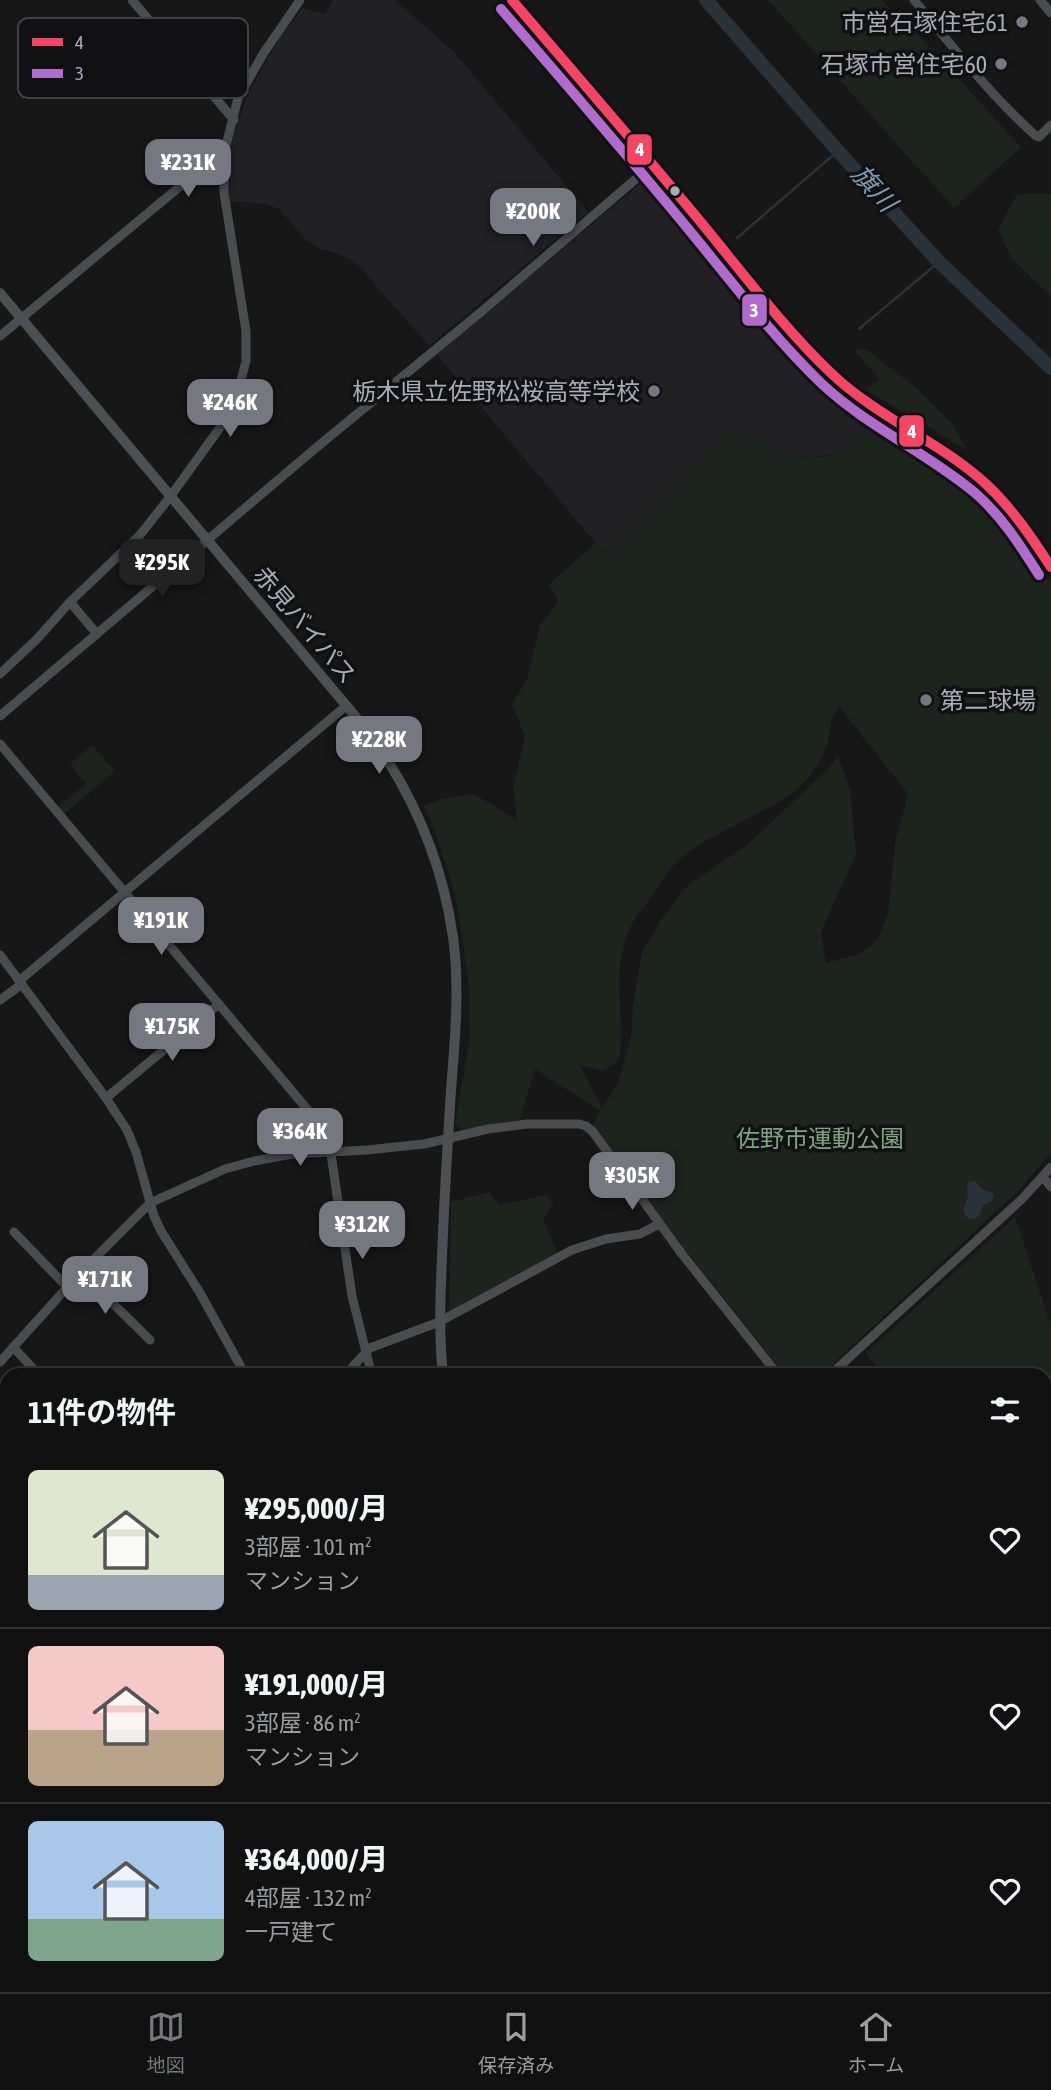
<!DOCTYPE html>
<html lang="ja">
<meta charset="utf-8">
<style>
body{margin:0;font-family:"Asap Condensed","Noto Sans JP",sans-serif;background:#1e1f1f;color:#f1f3f6;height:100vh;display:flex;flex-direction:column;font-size:26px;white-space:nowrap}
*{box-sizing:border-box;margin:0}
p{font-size:23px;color:#9c9d9f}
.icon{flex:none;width:38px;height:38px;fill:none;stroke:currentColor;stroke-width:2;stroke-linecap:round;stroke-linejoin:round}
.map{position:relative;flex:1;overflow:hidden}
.drawer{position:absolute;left:0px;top:1368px;width:1052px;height:625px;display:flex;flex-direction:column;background:#111;border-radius:21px 21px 0 0;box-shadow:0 4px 10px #0003,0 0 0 2px #303131}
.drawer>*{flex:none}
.price{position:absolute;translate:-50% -60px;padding:0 16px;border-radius:14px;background:#757880;color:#fff;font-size:23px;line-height:46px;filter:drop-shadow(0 2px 4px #0008)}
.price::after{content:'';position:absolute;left:50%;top:42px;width:21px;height:16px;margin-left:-10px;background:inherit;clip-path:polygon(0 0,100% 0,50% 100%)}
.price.selected{background:#222;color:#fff}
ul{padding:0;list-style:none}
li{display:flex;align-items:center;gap:21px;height:175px;padding:0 28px}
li+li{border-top:2px solid #303131}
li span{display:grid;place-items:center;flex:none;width:196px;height:140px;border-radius:10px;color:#555}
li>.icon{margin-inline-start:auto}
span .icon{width:84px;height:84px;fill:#fffc;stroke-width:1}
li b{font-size:30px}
h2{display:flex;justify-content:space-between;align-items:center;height:84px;padding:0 28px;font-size:30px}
.tabs{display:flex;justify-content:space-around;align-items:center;height:98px;border-top:2px solid #303131;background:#111;font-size:19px;color:#9c9d9f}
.tabs a{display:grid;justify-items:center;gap:4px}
.tabs .selected{color:#757880}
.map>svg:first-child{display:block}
.built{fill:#212123}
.green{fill:#1d241e;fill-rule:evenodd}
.water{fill:#2a3239}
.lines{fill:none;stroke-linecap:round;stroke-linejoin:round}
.stream{stroke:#2a3239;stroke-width:2.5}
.river{stroke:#2a3239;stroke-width:14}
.minor{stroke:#4b4c50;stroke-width:9}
.major{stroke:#4d4f52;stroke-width:10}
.bus-1-casing{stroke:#111113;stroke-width:16}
.bus-2-casing{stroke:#111113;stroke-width:16}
.bus-1{stroke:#f34667;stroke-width:10}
.bus-2{stroke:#b06ccc;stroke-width:10}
.poi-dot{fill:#757880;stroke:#111113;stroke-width:2.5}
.bus-dot{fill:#a8adb8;stroke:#111113;stroke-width:2.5}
.labels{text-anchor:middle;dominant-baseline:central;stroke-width:7;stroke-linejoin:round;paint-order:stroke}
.poi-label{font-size:24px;fill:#a8adb8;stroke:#111113;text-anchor:end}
.street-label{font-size:24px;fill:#a8adb8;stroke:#111113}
.park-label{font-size:24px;fill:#7fa381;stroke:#111113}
.water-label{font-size:26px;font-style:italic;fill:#7f9bb3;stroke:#111113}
.key{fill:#111113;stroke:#3e4045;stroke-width:2}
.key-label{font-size:19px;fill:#a8adb8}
.line-badge{stroke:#111113;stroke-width:2.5}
.badge-label{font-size:19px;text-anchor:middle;font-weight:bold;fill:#fff}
</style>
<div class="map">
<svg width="1051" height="1992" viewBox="0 0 1051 1992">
<rect width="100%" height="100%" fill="#171717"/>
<g class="built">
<path d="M 333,0 L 395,0 L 454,52 L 588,212 L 429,346 L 359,266 L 348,258 L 333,252 L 320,249 L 304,238 L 280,210 L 266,204 L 229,201 L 230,144 L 250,90 L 279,39 L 302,8 L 325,14 Z"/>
<path d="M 648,177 L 653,178 L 807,360 L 874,421 L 859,440 L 836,453 L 813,457 L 792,456 L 778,451 L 734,428 L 604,553 L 439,357 L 439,353 Z"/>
</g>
<g class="green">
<path d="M 768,0 L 881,0 L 923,40 L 1021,147 L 954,208 Z"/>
<path d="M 1030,193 L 1051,194 L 1051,296 L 1012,259 L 998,230 L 1016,196 Z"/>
<path d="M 860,348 L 867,350 L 914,386 L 952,423 L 967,450 L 866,390 L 880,379 L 855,351 Z"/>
<path d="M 874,421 C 911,446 951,470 984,500 C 1010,525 1033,554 1051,584 L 1051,1153 L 1020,1189 L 821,1375 L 785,1375 L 688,1253 L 592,1126 L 600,1111 L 535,1069 L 520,1120 L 462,1130 L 455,1124 L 470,1037 L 469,985 L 458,910 L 449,874 L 435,831 L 424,806 L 442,799 L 474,794 L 517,820 L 513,787 L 525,737 L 512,704 L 527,680 L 540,625 L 559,601 L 548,585 L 596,543 L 604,553 L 734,428 C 790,457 827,479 874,421 ZM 839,706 L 908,794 L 895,843 L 888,913 L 878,940 L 857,955 L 826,963 L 821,932 L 856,854 L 850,789 L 838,756 L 826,771 L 746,846 L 687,886 L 661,920 L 642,952 L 633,1004 L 631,1037 L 617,1085 L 602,1108 L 579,1064 L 603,1071 L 619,1060 C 626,1020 612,977 626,938 C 630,924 640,912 648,901 C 656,889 664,877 673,866 C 693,845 721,833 745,820 C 763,810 785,801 800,786 C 815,773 825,756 829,736 C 831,723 831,718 839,706 Z"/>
<path d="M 92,745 L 115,771 L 64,814 L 58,807 L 86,784 L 70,764 Z"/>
<path d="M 489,1192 L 499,1205 L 547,1195 L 553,1205 L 543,1219 L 558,1256 L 449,1315 L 451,1202 Z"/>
<path d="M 1015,1217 L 1051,1326 L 1051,1393 L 1045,1398 L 1045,1376 L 883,1375 L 866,1353 Z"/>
<path d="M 1045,1681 L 1051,1683 L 1051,1992 L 617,1992 L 613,1986 L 1045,1986 Z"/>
</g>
<path class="water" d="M 970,1181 L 975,1181 L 981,1188 L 994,1194 L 992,1201 L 983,1205 L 979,1216 L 973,1219 L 968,1218 L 964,1213 L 964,1207 L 968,1196 L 967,1184 Z"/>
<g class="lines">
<g class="stream">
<path d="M 737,238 L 838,151"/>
<path d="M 859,329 L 939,262"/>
<path d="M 19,1986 L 20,1992"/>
</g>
<path class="river" d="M 706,0 L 838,151 L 939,262 L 1051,368"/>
<g class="minor">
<path d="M 132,0 L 234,120"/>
<path d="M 512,0 C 576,75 640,150 704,226 C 745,276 785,328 832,374 C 873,414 928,439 974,474 C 1006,498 1030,535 1051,567"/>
<path d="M 914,0 C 952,46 991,96 1036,136 L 1039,137 L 1051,125"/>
<path d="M 1040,0 L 1051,13"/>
<path d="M 0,336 L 225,149"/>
<path d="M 70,602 L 97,634"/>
<path d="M 0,674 L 37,639 L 70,602 L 140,535 L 170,497 L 224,422 L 237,396 L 246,361 L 246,331 L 224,193 L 225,149 L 238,98 L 263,54 L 300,0"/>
<path d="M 0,716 L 317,447 L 481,312 L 652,165"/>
<path d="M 0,744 L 328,1134 L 352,1296 L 372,1376"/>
<path d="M 0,955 L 106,1098 L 127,1130 L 136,1152 L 154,1216 L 161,1231 L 200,1293 L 246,1376"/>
<path d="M 19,981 L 346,706"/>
<path d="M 0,1000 L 22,984"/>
<path d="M 106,1098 L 219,1004"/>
<path d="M 1043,1177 L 1051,1187"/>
<path d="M 14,1232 L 67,1287"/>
<path d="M 81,1272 L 150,1340"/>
<path d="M 13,1347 L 40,1376"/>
<path d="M 0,1362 L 81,1272 L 150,1203 L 225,1169 L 254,1161 L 292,1154 L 367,1150 L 424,1144 L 488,1129 L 527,1124 L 579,1124 L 586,1126 L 593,1132 L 682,1254 L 779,1376"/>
<path d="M 344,1376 L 370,1348 L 439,1322 L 572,1250 L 606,1239 L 640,1234 L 659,1224"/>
<path d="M 829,1376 L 1022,1199 L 1051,1167"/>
<path d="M 0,1483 L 7,1495"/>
<path d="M 1045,1507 L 1051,1505"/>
<path d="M 0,1763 L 7,1761"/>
<path d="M 0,1897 L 7,1906"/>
<path d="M 0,1936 L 7,1934"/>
<path d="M 74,1986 L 85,1992"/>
<path d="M 267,1986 L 272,1992"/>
<path d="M 388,1986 L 392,1992"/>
<path d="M 556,1986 L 561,1992"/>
<path d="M 106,1992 L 115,1986"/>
<path d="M 237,1992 L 246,1986"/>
<path d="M 344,1992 L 345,1986"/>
</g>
<g class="major">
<path d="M 0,293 L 366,729 C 412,791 442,860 453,937 C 460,987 455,1039 451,1090 C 448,1138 445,1185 443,1233 C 441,1281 438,1328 443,1376"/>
<path d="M 591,1986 L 593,1992"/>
</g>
<g class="bus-1-casing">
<path id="bus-1" d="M 512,0 C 576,75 641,150 704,226 C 745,276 784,328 831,373 C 878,418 939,441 986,484 C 1012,508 1032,538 1051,567"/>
</g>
<g class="bus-2-casing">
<path id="bus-2" d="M 501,9 C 566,84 631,159 694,236 C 735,286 775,339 822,384 C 868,427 926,452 974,492 C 1001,515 1020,545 1039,575"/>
</g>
<use href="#bus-1" class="bus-1"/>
<use href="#bus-2" class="bus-2"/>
</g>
<g class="poi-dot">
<circle cx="1022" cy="22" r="7"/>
<circle cx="1001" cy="64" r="7"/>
<circle cx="654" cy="391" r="7"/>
<circle cx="926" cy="700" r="7"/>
</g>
<circle class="bus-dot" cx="675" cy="191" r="6"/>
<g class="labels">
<g class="poi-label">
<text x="1008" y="22">市営石塚住宅61</text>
<text x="987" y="64">石塚市営住宅60</text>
<text x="640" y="391">栃木県立佐野松桜高等学校</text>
<text x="940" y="700" text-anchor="start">第二球場</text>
</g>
<g class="street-label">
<text transform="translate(305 625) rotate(50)">赤見バイパス</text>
</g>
<g class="park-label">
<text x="820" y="1138">佐野市運動公園</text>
</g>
<g class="water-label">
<text transform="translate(874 188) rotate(48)">旗川</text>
</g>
</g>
<rect x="18" y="18" width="230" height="80" rx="10" class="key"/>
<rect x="32" y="38" width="31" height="8" fill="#f34667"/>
<rect x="32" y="69" width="31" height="9" fill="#b06ccc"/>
<g class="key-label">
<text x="75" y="49">4</text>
<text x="75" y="80">3</text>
</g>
<g class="line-badge">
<rect x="626" y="133" width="27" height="33" rx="7" fill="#f34667"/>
<rect x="741" y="293" width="27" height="34" rx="7" fill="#b06ccc"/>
<rect x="898" y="414" width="27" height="34" rx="7" fill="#f34667"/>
</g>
<g class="badge-label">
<text x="640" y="156">4</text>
<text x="754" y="317">3</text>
<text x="912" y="438">4</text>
</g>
</svg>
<b class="price" style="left:188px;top:199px">¥231K</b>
<b class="price" style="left:533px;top:248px">¥200K</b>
<b class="price" style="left:230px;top:439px">¥246K</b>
<b class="price selected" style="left:162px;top:599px">¥295K</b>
<b class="price" style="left:379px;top:776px">¥228K</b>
<b class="price" style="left:161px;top:957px">¥191K</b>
<b class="price" style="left:172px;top:1063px">¥175K</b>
<b class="price" style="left:300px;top:1168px">¥364K</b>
<b class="price" style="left:632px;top:1212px">¥305K</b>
<b class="price" style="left:362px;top:1261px">¥312K</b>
<b class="price" style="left:105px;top:1316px">¥171K</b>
<section class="drawer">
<h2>11件の物件<svg class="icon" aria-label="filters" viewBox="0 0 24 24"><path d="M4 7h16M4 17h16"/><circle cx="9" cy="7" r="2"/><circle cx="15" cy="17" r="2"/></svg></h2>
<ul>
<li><span style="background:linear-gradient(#dfe7d0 75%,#9aa5b1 0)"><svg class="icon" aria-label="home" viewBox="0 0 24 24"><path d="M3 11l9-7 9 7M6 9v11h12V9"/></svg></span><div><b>¥295,000/月</b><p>3部屋 · 101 m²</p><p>マンション</p></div><svg class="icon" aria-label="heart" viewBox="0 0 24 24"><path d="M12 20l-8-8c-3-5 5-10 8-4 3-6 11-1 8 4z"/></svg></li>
<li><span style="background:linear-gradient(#f6c9c9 60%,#b9a48a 0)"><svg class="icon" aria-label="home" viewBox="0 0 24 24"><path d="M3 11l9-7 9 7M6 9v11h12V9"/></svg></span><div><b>¥191,000/月</b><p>3部屋 · 86 m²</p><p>マンション</p></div><svg class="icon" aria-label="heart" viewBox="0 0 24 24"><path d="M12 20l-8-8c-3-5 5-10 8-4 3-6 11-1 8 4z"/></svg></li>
<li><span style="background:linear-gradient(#a9c7e8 70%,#7fa58c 0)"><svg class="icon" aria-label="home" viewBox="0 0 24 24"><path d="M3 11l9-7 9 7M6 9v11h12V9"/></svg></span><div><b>¥364,000/月</b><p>4部屋 · 132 m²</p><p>一戸建て</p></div><svg class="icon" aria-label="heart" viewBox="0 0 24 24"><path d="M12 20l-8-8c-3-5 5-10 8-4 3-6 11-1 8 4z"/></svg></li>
</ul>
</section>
</div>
<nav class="tabs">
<a class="selected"><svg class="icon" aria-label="map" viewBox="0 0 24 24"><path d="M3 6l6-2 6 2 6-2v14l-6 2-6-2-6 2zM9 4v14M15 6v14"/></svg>地図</a>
<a><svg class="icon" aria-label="saved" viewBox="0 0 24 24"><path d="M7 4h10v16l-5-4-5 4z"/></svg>保存済み</a>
<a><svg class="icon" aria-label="home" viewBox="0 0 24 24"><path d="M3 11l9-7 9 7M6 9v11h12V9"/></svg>ホーム</a>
</nav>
